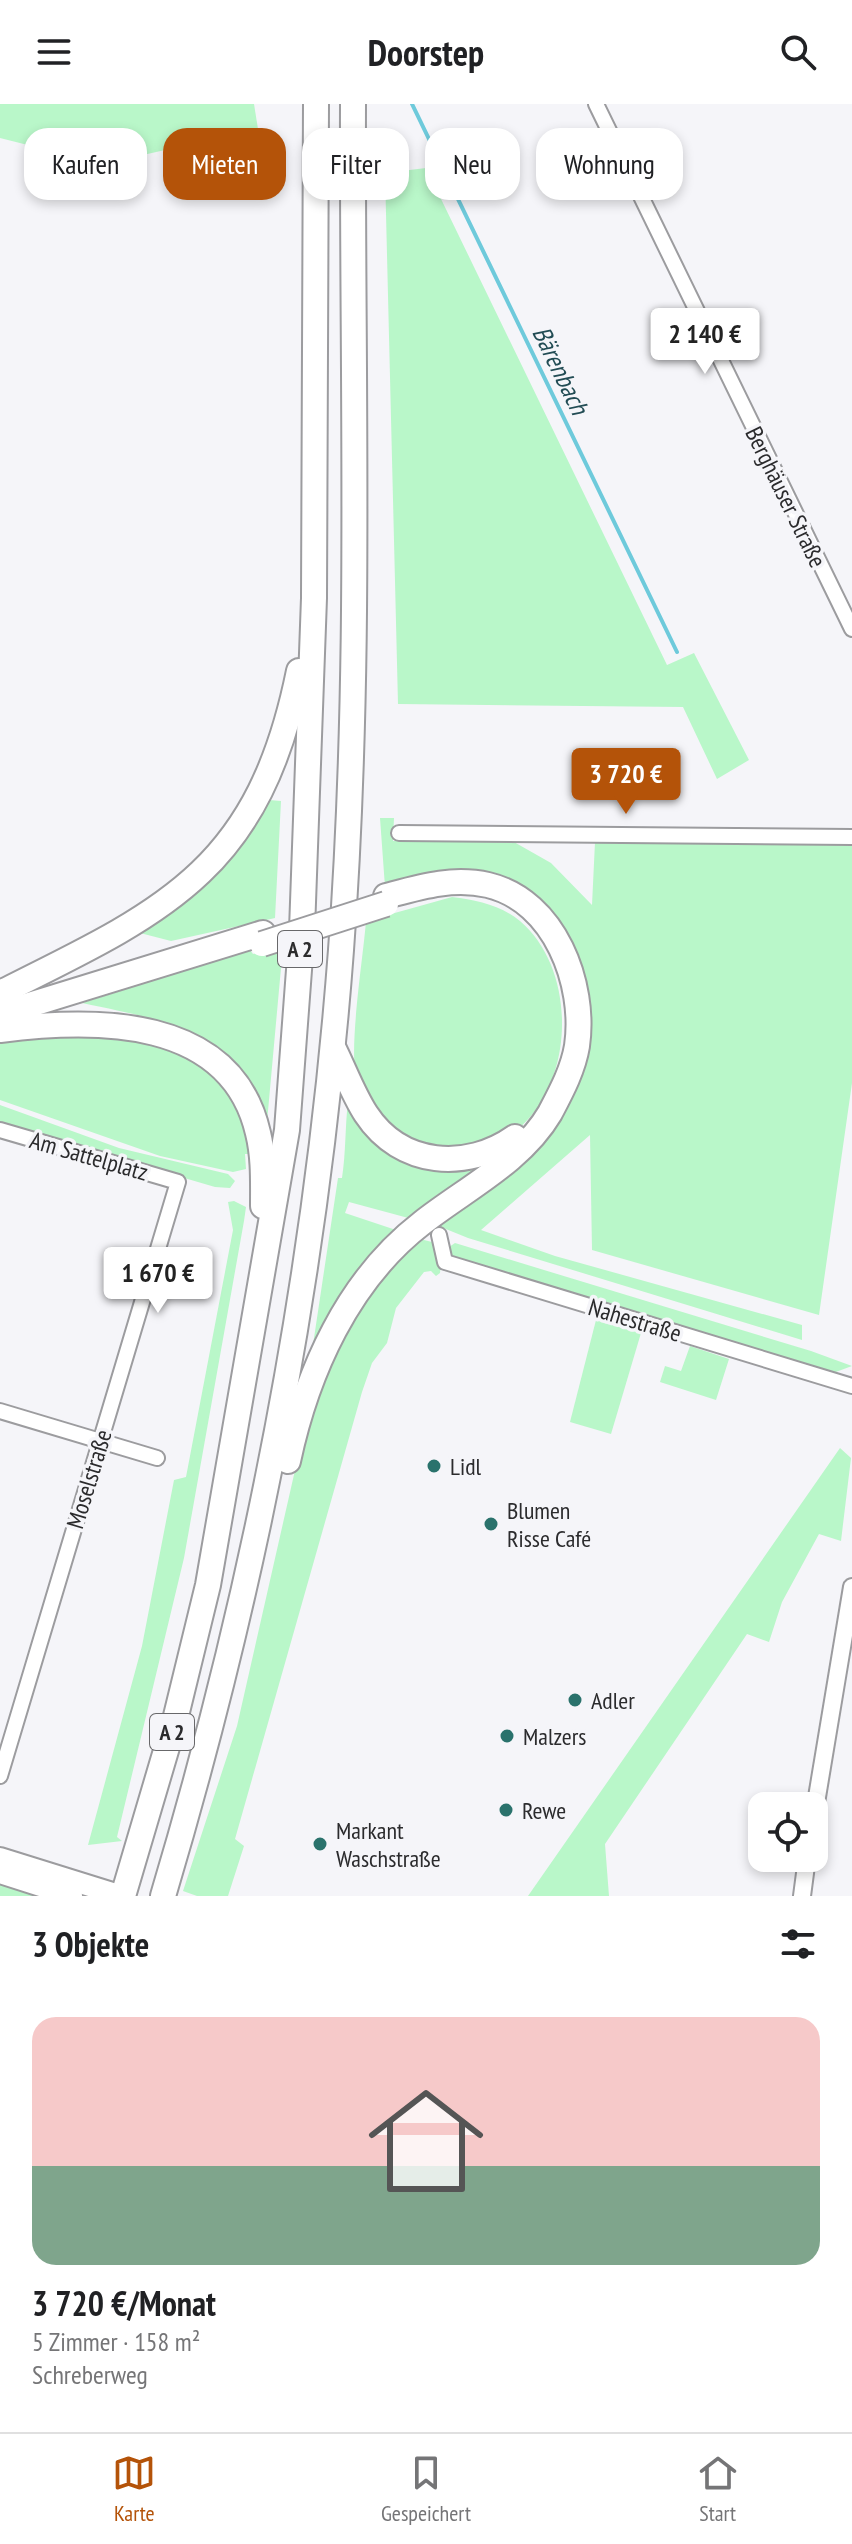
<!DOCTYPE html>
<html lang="de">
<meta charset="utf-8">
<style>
body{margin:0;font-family:"PT Sans Narrow",sans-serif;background:#f6f6f6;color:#202124;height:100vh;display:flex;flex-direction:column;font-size:30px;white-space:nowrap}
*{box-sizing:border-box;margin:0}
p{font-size:26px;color:#757577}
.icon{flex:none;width:44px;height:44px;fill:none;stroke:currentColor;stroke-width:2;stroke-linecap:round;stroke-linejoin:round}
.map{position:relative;height:1792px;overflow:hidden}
.details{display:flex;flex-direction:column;background:#fff;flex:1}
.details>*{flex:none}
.guide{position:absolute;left:24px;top:24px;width:804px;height:72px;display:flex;gap:16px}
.tools{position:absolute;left:748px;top:1688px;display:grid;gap:16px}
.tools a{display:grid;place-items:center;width:80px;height:80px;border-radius:16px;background:#fff;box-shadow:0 4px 12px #0003;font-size:40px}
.price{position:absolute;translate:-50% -68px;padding:0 18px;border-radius:8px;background:#fff;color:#222;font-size:26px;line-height:52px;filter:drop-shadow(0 2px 4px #0008)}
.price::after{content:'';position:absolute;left:50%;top:48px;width:24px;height:18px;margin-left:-12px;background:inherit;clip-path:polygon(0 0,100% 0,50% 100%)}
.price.current{background:#b45309;color:#fff}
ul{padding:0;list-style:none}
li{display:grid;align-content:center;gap:16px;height:424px;padding:0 32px}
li+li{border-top:2px solid #e0e0e0}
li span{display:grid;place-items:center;height:248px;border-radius:24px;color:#555}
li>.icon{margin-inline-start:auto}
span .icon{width:144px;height:144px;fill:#fffc;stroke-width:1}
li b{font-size:34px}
h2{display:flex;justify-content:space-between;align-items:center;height:96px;padding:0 32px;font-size:34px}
.pill{padding:0 28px;border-radius:24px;background:#fff;box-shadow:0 4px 12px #0003;font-size:28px;line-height:72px}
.pill.current{background:#b45309;color:#fff}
header{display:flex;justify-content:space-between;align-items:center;height:104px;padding:0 32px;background:#fff;font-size:36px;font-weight:700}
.tabs{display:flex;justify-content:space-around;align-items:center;height:112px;border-top:2px solid #e0e0e0;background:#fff;font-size:22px;color:#757577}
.tabs a{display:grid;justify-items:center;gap:4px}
.tabs .current{color:#b45309}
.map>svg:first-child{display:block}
.green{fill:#b9f7c9}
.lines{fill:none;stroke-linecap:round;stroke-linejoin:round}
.stream{stroke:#6ecadb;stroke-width:4}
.minor-casing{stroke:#9c9c9f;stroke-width:18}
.tertiary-casing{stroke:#9c9c9f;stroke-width:20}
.secondary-casing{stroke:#9c9c9f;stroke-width:24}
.motorway-casing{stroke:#9c9c9f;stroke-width:28}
.minor{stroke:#fff;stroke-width:14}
.tertiary{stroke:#fff;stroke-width:16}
.secondary{stroke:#fff;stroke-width:20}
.motorway{stroke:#fff;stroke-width:24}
.motorway-bridge-casing{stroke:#9c9c9f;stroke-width:28;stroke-linecap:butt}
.motorway-bridge{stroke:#fff;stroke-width:24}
.poi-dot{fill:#2a726c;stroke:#f5f5f9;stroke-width:3}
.labels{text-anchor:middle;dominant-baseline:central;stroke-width:7;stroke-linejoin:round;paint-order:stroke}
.shield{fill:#f5f5f9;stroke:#68686a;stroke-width:2}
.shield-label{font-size:22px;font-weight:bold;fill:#2b2b2d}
.street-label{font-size:24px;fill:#2b2b2d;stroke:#f5f5f9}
.poi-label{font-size:24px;fill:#2b2b2d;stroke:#f5f5f9;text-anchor:start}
.water-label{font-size:26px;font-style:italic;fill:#224c54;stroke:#f5f5f9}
</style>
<header><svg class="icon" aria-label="menu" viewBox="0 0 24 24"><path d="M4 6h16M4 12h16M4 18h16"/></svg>Doorstep<svg class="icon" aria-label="search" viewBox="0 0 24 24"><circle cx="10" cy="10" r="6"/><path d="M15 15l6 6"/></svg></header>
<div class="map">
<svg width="852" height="1792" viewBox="0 0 852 1792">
<rect width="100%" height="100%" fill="#f5f5f9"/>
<g class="green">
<path d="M 0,0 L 254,0 L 258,25 L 103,60 L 0,34 Z"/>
<path d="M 426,64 L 667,561 L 694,549 L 749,656 L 717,675 L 683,603 L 398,600 L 385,69 Z"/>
<path d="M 269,696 L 281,697 L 275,814 L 171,837 L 140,829 L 223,761 Z"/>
<path d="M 380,714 L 394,714 L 393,737 L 514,738 L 551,759 L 592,801 L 595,738 L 852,741 L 852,979 L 819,1211 L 592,1146 L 590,1031 L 481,1126 L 555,1152 L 802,1221 L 802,1236 L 468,1134 L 436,1121 L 557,1020 L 584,962 L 587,933 L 524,789 L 385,783 Z"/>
<path d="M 452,793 C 477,796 500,801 520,817 C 573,862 575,960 531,1012 C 523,1021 511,1034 498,1038 C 487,1042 473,1041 462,1042 C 436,1045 428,1049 405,1034 C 384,1020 362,1001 356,974 C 349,940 363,855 366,817 Z"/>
<path d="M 283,842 L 267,1018 C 226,925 172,918 82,899 L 250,846 L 253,850 Z"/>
<path d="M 76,932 C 136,933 208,941 238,1002 C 245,1017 249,1034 254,1050 L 245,1050 L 246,1065 L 233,1068 L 160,1052 L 0,996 L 0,935 Z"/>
<path d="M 348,997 C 397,1041 417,1081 489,1060 L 412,1115 L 349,1098 L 345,1109 L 399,1127 L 311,1254 L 338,1074 L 342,1074 C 346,1048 345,1023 348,997 Z"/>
<path d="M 0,1001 L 119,1044 L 228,1070 L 235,1077 L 230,1084 L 215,1083 L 0,1020 Z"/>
<path d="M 234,1097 L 246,1103 L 244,1117 L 184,1454 L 117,1733 L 122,1737 L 88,1741 L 142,1542 L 174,1376 L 186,1373 L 233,1126 L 228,1098 Z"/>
<path d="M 420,1135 L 436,1139 L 442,1151 L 440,1169 L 436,1172 L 431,1167 L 424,1168 L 396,1204 L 387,1239 L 372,1259 L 362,1288 L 235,1735 L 244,1742 L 228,1792 L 197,1792 L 183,1787 L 237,1622 L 298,1353 L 322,1271 L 372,1183 Z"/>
<path d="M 455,1139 L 811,1247 L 852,1262 L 833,1269 L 447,1150 L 446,1145 Z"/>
<path d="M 596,1216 L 641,1229 L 611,1330 L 570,1318 Z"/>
<path d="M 690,1242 L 729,1255 L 716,1296 L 660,1278 L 665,1262 L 681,1267 Z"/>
<path d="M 840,1344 L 851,1354 L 841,1437 L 819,1430 L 782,1498 L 769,1538 L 747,1530 L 605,1740 L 609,1792 L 528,1792 Z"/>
<path d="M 0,1778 L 46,1792 L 0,1792 Z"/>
</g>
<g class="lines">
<path class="stream" d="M 412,0 L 677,548"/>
<g class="minor-casing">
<g id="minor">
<path d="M 596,0 L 852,525"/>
<path d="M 399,729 L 852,733"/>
<path d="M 0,1026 L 178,1078 L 0,1672"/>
<path d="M 439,1131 L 445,1158 L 852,1282"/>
<path d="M 0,1307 L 157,1354"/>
</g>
</g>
<g class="tertiary-casing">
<g id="tertiary">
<path d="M 814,1711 L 852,1483"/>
<path d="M 802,1792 L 807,1754"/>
</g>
</g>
<g class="secondary-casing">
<g id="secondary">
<path d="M 0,1754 L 122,1792"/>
<path d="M 0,1769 L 72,1792"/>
</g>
</g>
<g class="motorway-casing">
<g id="motorway">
<path d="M 0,889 C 168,806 259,765 299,567"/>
<path d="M 0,910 L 263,829"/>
<path d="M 0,926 C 94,914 231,911 258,1029 C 264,1053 263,1078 263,1102"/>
<path d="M 333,943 C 344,965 353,990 366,1010 C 401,1063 467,1067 515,1033"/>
<path d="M 288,1357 C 307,1268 348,1176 422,1119 C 465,1085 521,1058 550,1009 C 561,988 573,966 577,942 C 586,880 555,797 488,781 C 452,773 420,783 386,792"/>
<path d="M 123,1792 L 175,1616 L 208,1481 L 287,1026 L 302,826 L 314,494 L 316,0"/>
<path d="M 163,1792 C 255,1484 317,1167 341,846 C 362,565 352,282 353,0"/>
</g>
</g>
<use href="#minor" class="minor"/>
<use href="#tertiary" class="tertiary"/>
<use href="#secondary" class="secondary"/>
<use href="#motorway" class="motorway"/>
<g class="motorway-bridge-casing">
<path id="motorway-bridge" d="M 262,840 L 386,800"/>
</g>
<use href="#motorway-bridge" class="motorway-bridge"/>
</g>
<g class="poi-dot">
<circle cx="434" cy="1362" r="8"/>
<circle cx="491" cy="1420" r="8"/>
<circle cx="575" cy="1596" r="8"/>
<circle cx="507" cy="1632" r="8"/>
<circle cx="506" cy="1706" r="8"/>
<circle cx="320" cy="1740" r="8"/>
</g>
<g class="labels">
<g class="shield">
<rect x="278" y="827" width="44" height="36" rx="6"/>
<rect x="150" y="1610" width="44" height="36" rx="6"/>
</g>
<g class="shield-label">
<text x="300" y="845">A 2</text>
<text x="172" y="1628">A 2</text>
</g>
<g class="street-label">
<text transform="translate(786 393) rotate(64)">Berghäuser Straße</text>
<text transform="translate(89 1052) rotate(16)">Am Sattelplatz</text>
<text transform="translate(635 1216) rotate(17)">Nahestraße</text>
<text transform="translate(89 1375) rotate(-73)">Moselstraße</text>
</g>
<g class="poi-label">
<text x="450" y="1362">Lidl</text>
<text x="507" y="1406">Blumen<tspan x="507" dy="28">Risse Café</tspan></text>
<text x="591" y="1596">Adler</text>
<text x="523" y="1632">Malzers</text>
<text x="522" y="1706">Rewe</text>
<text x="336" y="1726">Markant<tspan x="336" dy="28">Waschstraße</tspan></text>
</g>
<g class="water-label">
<text transform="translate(561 266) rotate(64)">Bärenbach</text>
</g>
</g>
</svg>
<div class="tools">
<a><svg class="icon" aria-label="locate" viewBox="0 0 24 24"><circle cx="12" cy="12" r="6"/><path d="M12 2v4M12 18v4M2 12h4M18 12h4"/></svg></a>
</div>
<b class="price" style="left:705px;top:272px">2 140 €</b>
<b class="price current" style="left:626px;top:712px">3 720 €</b>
<b class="price" style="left:158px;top:1211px">1 670 €</b>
<div class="guide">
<a class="pill">Kaufen</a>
<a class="pill current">Mieten</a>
<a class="pill">Filter</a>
<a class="pill">Neu</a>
<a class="pill">Wohnung</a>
</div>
</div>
<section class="details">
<h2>3 Objekte<svg class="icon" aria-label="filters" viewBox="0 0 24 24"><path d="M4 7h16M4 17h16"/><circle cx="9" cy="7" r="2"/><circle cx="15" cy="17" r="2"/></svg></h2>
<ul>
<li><span style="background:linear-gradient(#f6c9c9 60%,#7fa58c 0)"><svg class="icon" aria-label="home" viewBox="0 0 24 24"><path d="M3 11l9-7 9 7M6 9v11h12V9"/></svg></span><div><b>3 720 €/Monat</b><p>5 Zimmer · 158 m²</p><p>Schreberweg</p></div></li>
</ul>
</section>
<nav class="tabs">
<a class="current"><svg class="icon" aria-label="map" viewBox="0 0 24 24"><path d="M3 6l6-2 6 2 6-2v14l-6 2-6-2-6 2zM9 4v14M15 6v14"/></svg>Karte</a>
<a><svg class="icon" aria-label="saved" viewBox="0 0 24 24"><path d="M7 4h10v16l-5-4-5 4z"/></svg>Gespeichert</a>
<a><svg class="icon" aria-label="home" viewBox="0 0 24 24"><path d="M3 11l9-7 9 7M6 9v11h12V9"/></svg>Start</a>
</nav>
